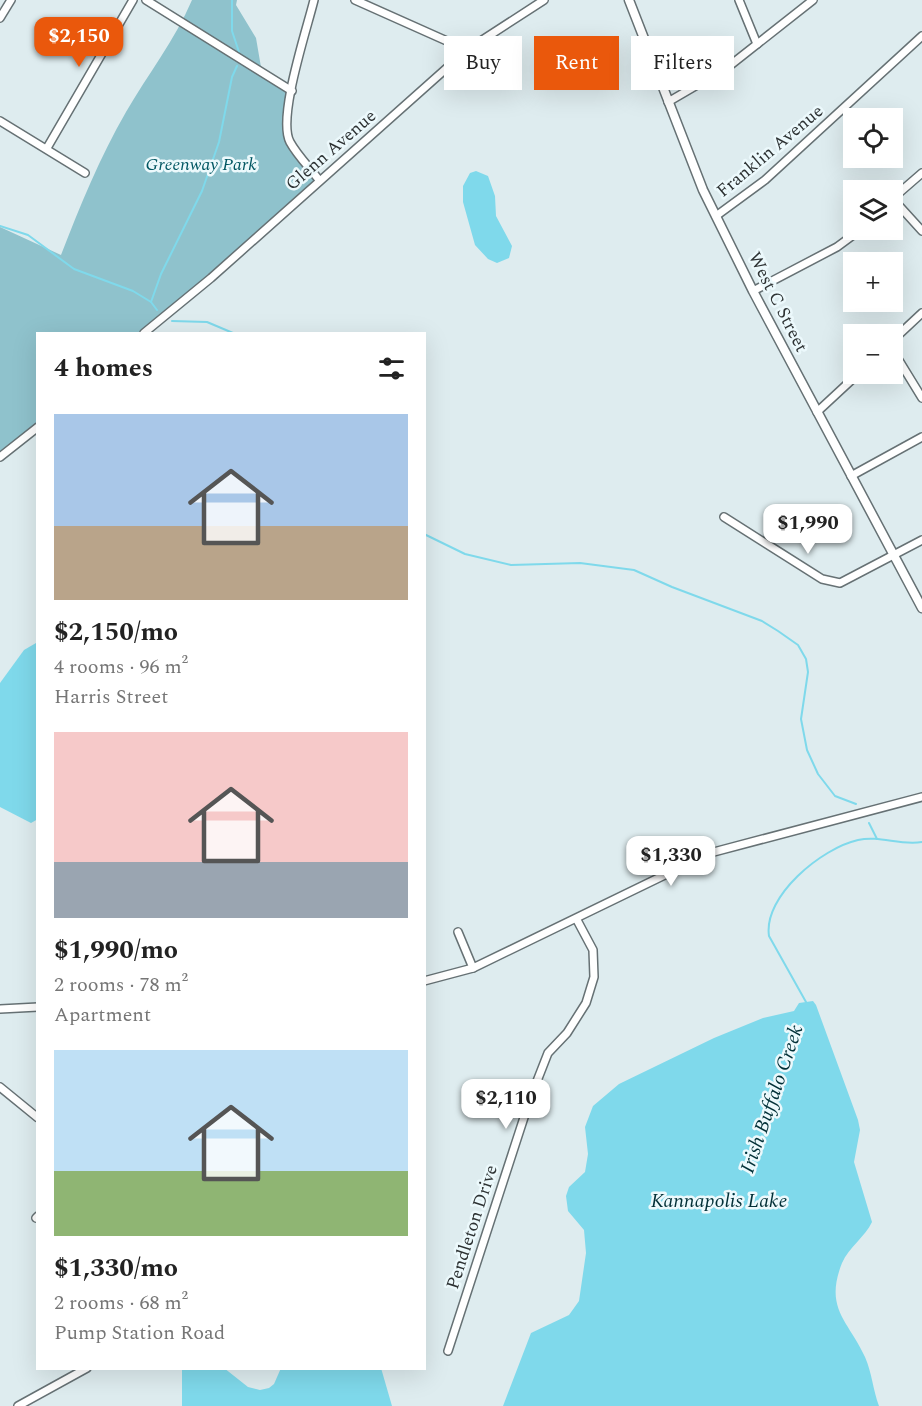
<!DOCTYPE html>
<meta charset="utf-8">
<style>
body{margin:0;font-family:Spectral,serif;background:#f2f2f2;color:#222;height:100vh;display:flex;flex-direction:column;font-size:22px;white-space:nowrap}
*{box-sizing:border-box;margin:0}
p{font-size:20px;color:#767676}
.icon{flex:none;width:33px;height:33px;fill:none;stroke:currentColor;stroke-width:2;stroke-linecap:round;stroke-linejoin:round}
.map{position:relative;flex:1;overflow:hidden}
.side{position:absolute;left:36px;top:332px;width:390px;height:1038px;display:flex;flex-direction:column;background:#fff;border-radius:0px;box-shadow:0 6px 24px #0002}
.side>*{flex:none}
.banner{position:absolute;left:444px;top:36px;width:387px;height:54px;display:flex;gap:12px}
.fabs{position:absolute;left:843px;top:108px;display:grid;gap:12px}
.fabs a{display:grid;place-items:center;width:60px;height:60px;border-radius:0px;background:#fff;box-shadow:0 6px 24px #0002;font-size:30px}
.price{position:absolute;translate:-50% -51px;padding:0 14px;border-radius:12px;background:#fff;color:#222;font-size:20px;line-height:39px;filter:drop-shadow(0 2px 3px #0008)}
.price::after{content:'';position:absolute;left:50%;top:36px;width:18px;height:14px;margin-left:-9px;background:inherit;clip-path:polygon(0 0,100% 0,50% 100%)}
.price.current{background:#ea580c;color:#fff}
ul{padding:0;list-style:none}
li{display:grid;align-content:center;gap:12px;height:318px;padding:0 18px}
li span{display:grid;place-items:center;height:186px;border-radius:0px;color:#555}
li>.icon{margin-inline-start:auto}
span .icon{width:108px;height:108px;fill:#fffc;stroke-width:1}
li b{font-size:26px}
h2{display:flex;justify-content:space-between;align-items:center;height:72px;padding:0 18px;font-size:26px}
.pill{padding:0 21px;border-radius:0px;background:#fff;box-shadow:0 6px 24px #0002;font-size:21px;line-height:54px}
.pill.current{background:#ea580c;color:#fff}
.map>svg:first-child{display:block}
.green{fill:#8fc2cc}
.water{fill:#7fd9eb}
.lines{fill:none;stroke-linecap:round;stroke-linejoin:round}
.stream{stroke:#7fd9eb;stroke-width:2}
.minor-casing{stroke:#667174;stroke-width:10}
.major-casing{stroke:#667174;stroke-width:11}
.minor{stroke:#fff;stroke-width:7}
.major{stroke:#fff;stroke-width:8}
.labels{text-anchor:middle;dominant-baseline:central;stroke-width:5;stroke-linejoin:round;paint-order:stroke}
.street-label{font-size:18px;fill:#2d3233;stroke:#ecf9fc}
.park-label{font-size:18px;font-style:italic;fill:#005662;stroke:#ecf9fc}
.water-label{font-size:20px;font-style:italic;fill:#023037;stroke:#ecf9fc}
</style>
<div class="map">
<svg width="922" height="1406" viewBox="0 0 922 1406">
<rect width="100%" height="100%" fill="#deecef"/>
<path class="green" d="M 192,0 L 237,0 L 236,5 L 256,38 L 262,73 L 292,91 L 290,141 L 319,180 L 146,333 L 38,333 L 37,427 L 0,457 L 0,227 L 61,255 C 80,206 100,157 126,112 C 148,74 175,40 192,0 Z"/>
<g class="water">
<path d="M 476,171 L 488,176 L 495,196 L 496,216 L 512,246 L 509,258 L 497,263 L 488,259 L 475,245 L 463,202 L 463,186 L 470,173 Z"/>
<path d="M 36,643 L 38,819 L 31,823 L 0,807 L 0,683 L 24,650 Z"/>
<path d="M 806,1002 L 813,1001 L 816,1005 L 858,1120 L 860,1130 L 854,1162 L 872,1222 C 865,1237 849,1247 842,1263 C 824,1309 848,1320 865,1357 C 872,1373 873,1390 879,1406 L 503,1406 L 531,1333 L 569,1315 L 579,1301 L 586,1253 L 584,1230 L 568,1211 L 566,1196 L 569,1187 L 585,1172 L 588,1154 L 585,1127 L 593,1106 L 619,1084 L 714,1038 L 763,1018 L 794,1011 L 799,1003 Z"/>
<path d="M 182,1368 L 224,1368 L 248,1387 L 260,1390 L 269,1388 L 274,1384 L 281,1368 L 381,1368 L 392,1406 L 182,1406 Z"/>
</g>
<g class="lines">
<g class="stream">
<path d="M 232,0 L 232,31 L 239,52"/>
<path d="M 0,226 L 28,235 L 74,269 L 133,291 L 151,302 L 157,310"/>
<path d="M 151,302 L 161,274 L 202,191 L 219,142 L 232,77 L 237,66"/>
<path d="M 172,321 L 207,322 L 233,333"/>
<path d="M 424,534 L 465,554 L 511,565 L 580,563 L 634,570 L 672,587 L 762,621 L 778,631 L 798,645 L 806,659 L 808,672 L 801,719 L 807,750 L 818,774 L 835,796 L 856,804"/>
<path d="M 869,823 L 877,839"/>
<path d="M 806,1002 L 769,936 C 763,896 822,848 858,840 C 880,835 900,846 922,842"/>
</g>
<g class="minor-casing">
<g id="minor">
<path d="M 146,0 L 292,91"/>
<path d="M 314,0 C 307,29 277,118 290,142 C 297,155 310,168 319,180"/>
<path d="M 355,0 L 467,50"/>
<path d="M 739,0 L 757,44"/>
<path d="M 0,18 L 11,0"/>
<path d="M 668,102 L 728,67 L 813,0"/>
<path d="M 0,121 L 85,173"/>
<path d="M 47,148 L 133,0"/>
<path d="M 892,199 L 922,173"/>
<path d="M 893,199 L 922,231"/>
<path d="M 716,216 L 765,180 L 922,36"/>
<path d="M 753,291 L 837,247 L 860,230"/>
<path d="M 144,333 L 211,278 L 467,50 L 544,0"/>
<path d="M 892,341 L 922,313"/>
<path d="M 892,349 L 922,398"/>
<path d="M 817,412 L 858,374"/>
<path d="M 0,457 L 38,427"/>
<path d="M 851,476 L 922,437"/>
<path d="M 724,517 L 822,579 L 840,583 L 922,540"/>
<path d="M 458,932 L 473,968"/>
<path d="M 424,981 L 473,968 L 710,853 L 922,797"/>
<path d="M 0,1009 L 38,1007"/>
<path d="M 0,1087 L 38,1118"/>
<path d="M 36,1218 L 38,1216"/>
<path d="M 448,1351 L 530,1099 L 548,1053 L 567,1033 L 586,1003 L 594,977 L 593,950 L 577,920"/>
<path d="M 18,1406 L 87,1368"/>
</g>
</g>
<g class="major-casing">
<path id="major" d="M 629,0 L 703,190 L 753,291 L 922,608"/>
</g>
<use href="#minor" class="minor"/>
<use href="#major" class="major"/>
</g>
<g class="labels">
<g class="street-label">
<text transform="translate(331 150) rotate(-41)">Glenn Avenue</text>
<text transform="translate(770 151) rotate(-40)">Franklin Avenue</text>
<text transform="translate(778 302) rotate(63)">West C Street</text>
<text transform="translate(472 1227) rotate(-72)">Pendleton Drive</text>
</g>
<g class="park-label">
<text x="201" y="164">Greenway Park</text>
</g>
<g class="water-label">
<text transform="translate(772 1099) rotate(-71)">Irish Buffalo Creek</text>
<text x="719" y="1201">Kannapolis Lake</text>
</g>
</g>
</svg>
<div class="fabs">
<a><svg class="icon" aria-label="locate" viewBox="0 0 24 24"><circle cx="12" cy="12" r="6"/><path d="M12 2v4M12 18v4M2 12h4M18 12h4"/></svg></a>
<a><svg class="icon" aria-label="layers" viewBox="0 0 24 24"><path d="M12 4l9 5-9 5-9-5zM3 14l9 5 9-5"/></svg></a>
<a>+</a>
<a>−</a>
</div>
<b class="price current" style="left:79px;top:68px">$2,150</b>
<b class="price" style="left:808px;top:555px">$1,990</b>
<b class="price" style="left:671px;top:887px">$1,330</b>
<b class="price" style="left:506px;top:1130px">$2,110</b>
<div class="banner">
<a class="pill">Buy</a>
<a class="pill current">Rent</a>
<a class="pill">Filters</a>
</div>
<section class="side">
<h2>4 homes<svg class="icon" aria-label="filters" viewBox="0 0 24 24"><path d="M4 7h16M4 17h16"/><circle cx="9" cy="7" r="2"/><circle cx="15" cy="17" r="2"/></svg></h2>
<ul>
<li><span style="background:linear-gradient(#a9c7e8 60%,#b9a48a 0)"><svg class="icon" aria-label="home" viewBox="0 0 24 24"><path d="M3 11l9-7 9 7M6 9v11h12V9"/></svg></span><div><b>$2,150/mo</b><p>4 rooms · 96 m²</p><p>Harris Street</p></div></li>
<li><span style="background:linear-gradient(#f6c9c9 70%,#9aa5b1 0)"><svg class="icon" aria-label="home" viewBox="0 0 24 24"><path d="M3 11l9-7 9 7M6 9v11h12V9"/></svg></span><div><b>$1,990/mo</b><p>2 rooms · 78 m²</p><p>Apartment</p></div></li>
<li><span style="background:linear-gradient(#bfe0f5 65%,#8fb573 0)"><svg class="icon" aria-label="home" viewBox="0 0 24 24"><path d="M3 11l9-7 9 7M6 9v11h12V9"/></svg></span><div><b>$1,330/mo</b><p>2 rooms · 68 m²</p><p>Pump Station Road</p></div></li>
</ul>
</section>
</div>
